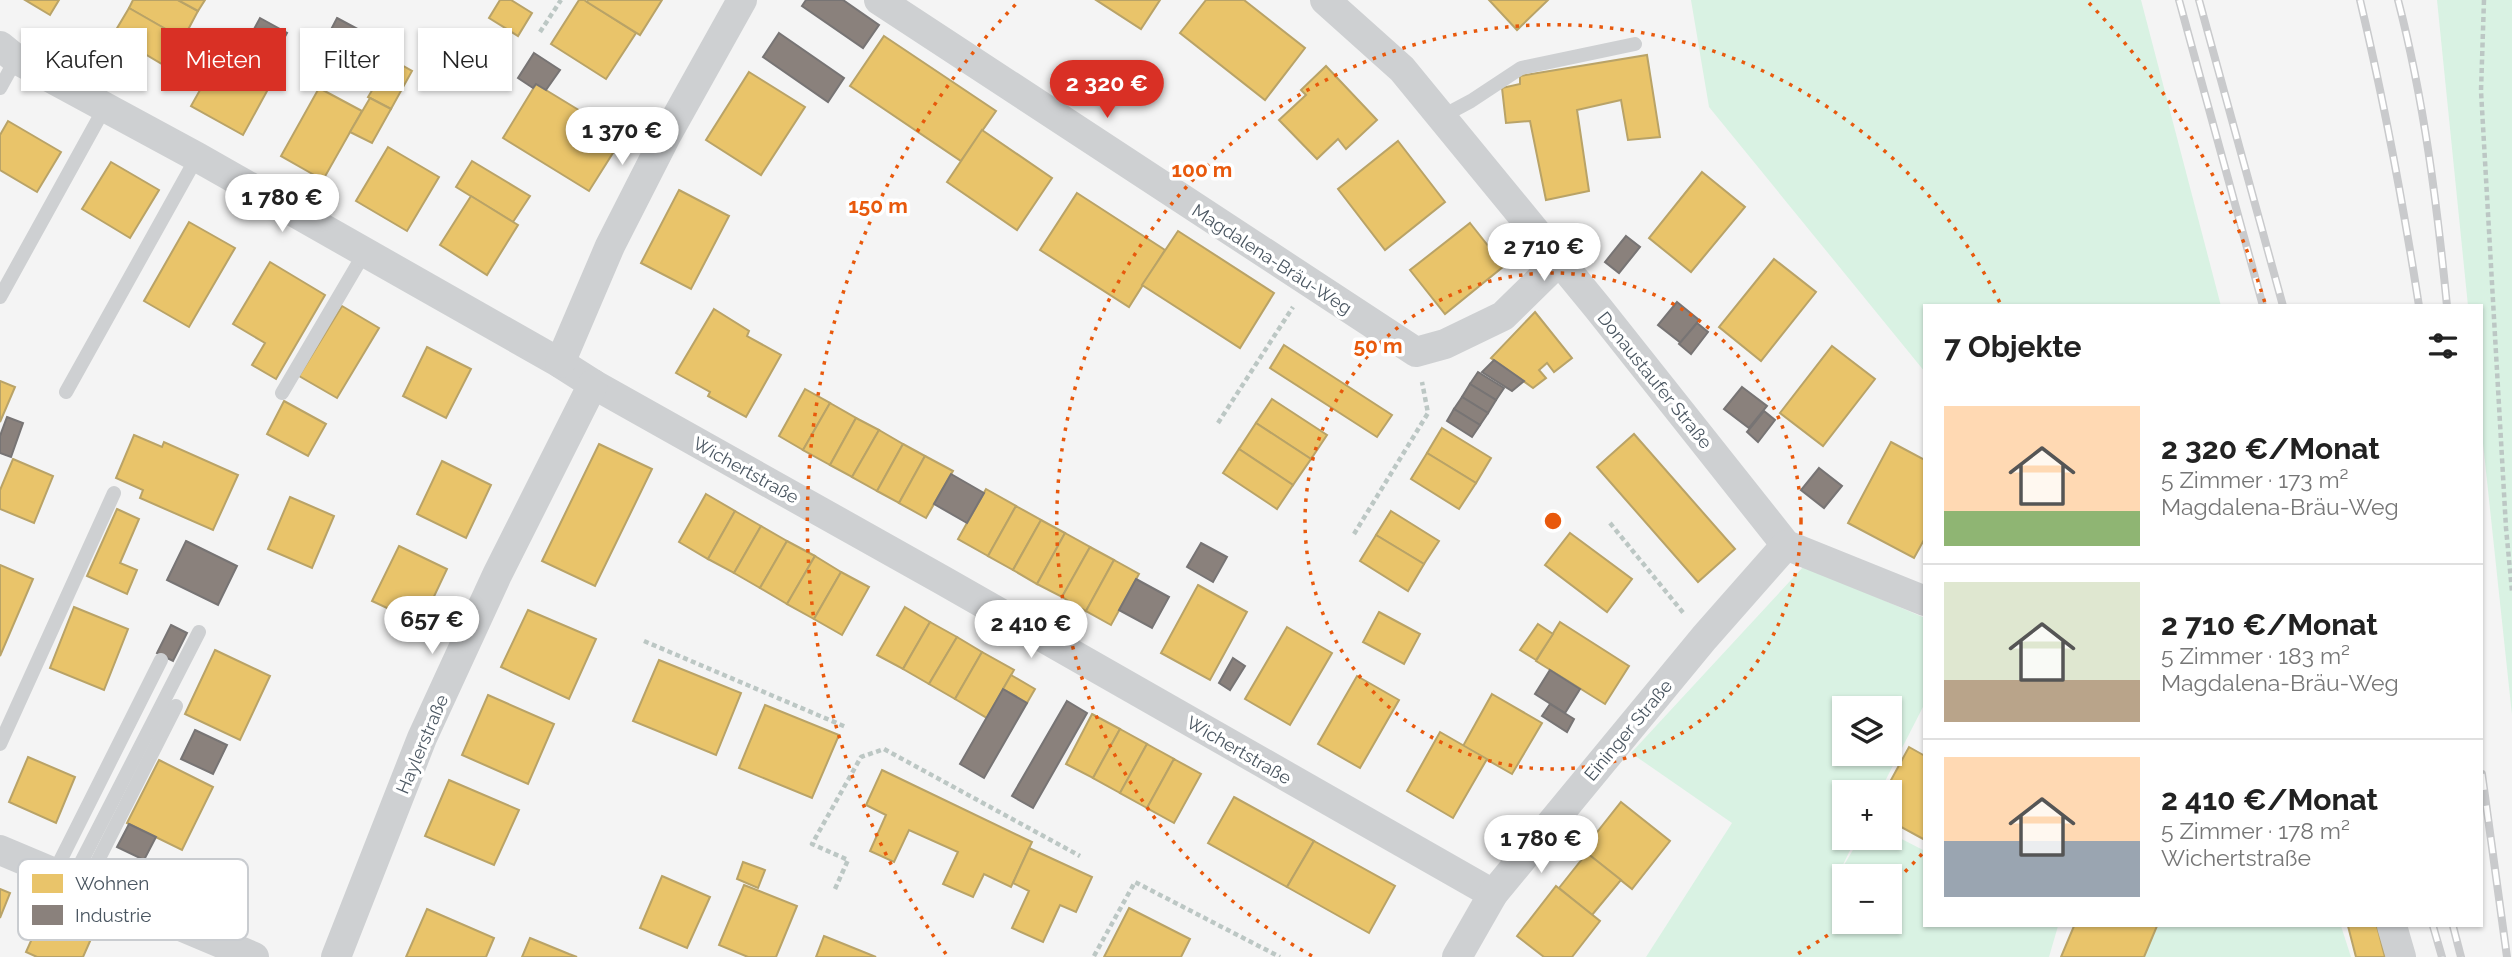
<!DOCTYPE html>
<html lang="de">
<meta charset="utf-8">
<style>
body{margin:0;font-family:Raleway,sans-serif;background:#f2f2f2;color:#222;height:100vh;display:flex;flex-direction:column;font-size:26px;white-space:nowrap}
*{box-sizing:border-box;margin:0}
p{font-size:23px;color:#767676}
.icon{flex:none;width:38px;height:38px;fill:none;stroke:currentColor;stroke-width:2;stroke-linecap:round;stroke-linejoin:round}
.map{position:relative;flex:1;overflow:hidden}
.details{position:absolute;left:1923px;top:304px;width:560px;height:623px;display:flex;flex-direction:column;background:#fff;border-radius:0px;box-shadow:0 2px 5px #0004}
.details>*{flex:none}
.top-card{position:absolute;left:21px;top:28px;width:665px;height:63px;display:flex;gap:14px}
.controls{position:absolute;left:1832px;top:696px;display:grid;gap:14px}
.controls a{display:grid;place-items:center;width:70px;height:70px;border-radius:0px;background:#fff;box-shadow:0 2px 5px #0004;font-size:35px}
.price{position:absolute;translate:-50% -60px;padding:0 16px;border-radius:24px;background:#fff;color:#222;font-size:23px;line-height:46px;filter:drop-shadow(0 2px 4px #0008)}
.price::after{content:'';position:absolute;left:50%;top:42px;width:21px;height:16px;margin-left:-10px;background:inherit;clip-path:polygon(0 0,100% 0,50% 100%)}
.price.selected{background:#d93025;color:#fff}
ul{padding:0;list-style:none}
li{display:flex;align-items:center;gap:21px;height:175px;padding:0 21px}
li+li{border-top:2px solid #e0e0e0}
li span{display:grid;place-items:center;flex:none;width:196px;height:140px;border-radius:0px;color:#555}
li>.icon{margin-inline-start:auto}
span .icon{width:84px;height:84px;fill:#fffc;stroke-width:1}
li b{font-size:30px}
h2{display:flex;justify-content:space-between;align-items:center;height:84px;padding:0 21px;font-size:30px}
.chip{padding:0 24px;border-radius:0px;background:#fff;box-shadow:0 2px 5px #0004;font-size:24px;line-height:63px}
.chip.selected{background:#d93025;color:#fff}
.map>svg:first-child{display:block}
.green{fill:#d9f2e3;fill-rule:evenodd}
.homes{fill:#e9c46a;stroke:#b9a367;stroke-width:2}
.industry{fill:#8a817c;stroke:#777474;stroke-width:2}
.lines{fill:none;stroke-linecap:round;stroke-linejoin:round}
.path{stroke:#bcc7c4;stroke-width:4.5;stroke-dasharray:5 3.5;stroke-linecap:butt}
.lane{stroke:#ced0d2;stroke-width:14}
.street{stroke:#ced0d2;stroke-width:30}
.rail-casing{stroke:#c9cacc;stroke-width:8}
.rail{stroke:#fff;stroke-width:5;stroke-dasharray:16;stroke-linecap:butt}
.ring{fill:none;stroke:#e8590c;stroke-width:3.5;stroke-dasharray:3.5 7}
.labels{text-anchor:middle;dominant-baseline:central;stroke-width:7;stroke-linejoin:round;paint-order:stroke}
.street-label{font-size:18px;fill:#4a5661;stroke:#fff}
.key{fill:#fff;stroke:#c9ccd0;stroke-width:2}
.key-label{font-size:19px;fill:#4a5661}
.centre{fill:#e8590c;stroke:#fff;stroke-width:3.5}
.ring-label{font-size:21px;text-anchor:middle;font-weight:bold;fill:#e8590c;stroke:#fff;stroke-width:7;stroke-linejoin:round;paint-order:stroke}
</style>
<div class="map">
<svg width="2512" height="957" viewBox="0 0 2512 957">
<rect width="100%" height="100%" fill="#f4f4f4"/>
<g class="green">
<path d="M 1691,0 L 2141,0 L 2221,306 L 1925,306 L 1925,372 L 1709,107 Z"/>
<path d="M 2437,0 L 2512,0 L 2512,715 L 2482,434 L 2482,306 L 2468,306 Z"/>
<path d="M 1804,566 L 1925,618 L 1925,703 L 1879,793 L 1844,793 L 1844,838 L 1856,838 L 1838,875 L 1860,838 L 1890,838 L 1890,833 L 1925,851 L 1925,926 L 2058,926 L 2049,957 L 1646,957 L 1732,823 L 1631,753 ZM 1844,709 L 1890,709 L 1890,754 L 1844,754 ZM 1844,877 L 1890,877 L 1890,922 L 1844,922 Z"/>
<path d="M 2157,926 L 2341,926 L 2351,957 L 2144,957 Z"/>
</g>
<g class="homes">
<path d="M 25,0 L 59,0 L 50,15 Z"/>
<path d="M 133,0 L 178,0 L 198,11 L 183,39 L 129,8 Z"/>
<path d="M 178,0 L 205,0 L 198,11 Z"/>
<path d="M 500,0 L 511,0 L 532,13 L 518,36 L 489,18 Z"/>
<path d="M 579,0 L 584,0 L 636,33 L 606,79 L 551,44 Z"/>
<path d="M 588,0 L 662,0 L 640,35 L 587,2 Z"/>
<path d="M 1096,0 L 1160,0 L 1141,29 Z"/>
<path d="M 1206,0 L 1244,0 L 1305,48 L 1265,100 L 1180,33 Z"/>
<path d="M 1489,0 L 1548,0 L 1517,30 Z"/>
<path d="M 129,8 L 183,39 L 167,67 L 113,35 Z"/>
<path d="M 884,36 L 996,111 L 961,161 L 850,86 Z"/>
<path d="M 227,42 L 278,71 L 243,135 L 191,106 Z"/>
<path d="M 1647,55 L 1660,137 L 1628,140 L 1621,100 L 1577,110 L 1589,191 L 1546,200 L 1530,121 L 1506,123 L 1502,88 L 1520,84 L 1520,76 Z"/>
<path d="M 391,59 L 412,71 L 391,109 L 368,97 Z"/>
<path d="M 1326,66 L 1377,120 L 1346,149 L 1338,139 L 1317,159 L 1279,120 L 1306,95 L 1301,90 Z"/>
<path d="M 749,72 L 805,107 L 761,175 L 706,140 Z"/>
<path d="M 536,84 L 623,137 L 589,191 L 503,138 Z"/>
<path d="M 319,88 L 362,111 L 323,180 L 281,156 Z"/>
<path d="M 370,98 L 391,109 L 372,143 L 350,132 Z"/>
<path d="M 8,121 L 61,152 L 37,192 L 0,170 L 0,135 Z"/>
<path d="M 982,130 L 1052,178 L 1017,230 L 947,182 Z"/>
<path d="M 1398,141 L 1445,202 L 1385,250 L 1338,189 Z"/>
<path d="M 388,147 L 439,177 L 407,231 L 356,201 Z"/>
<path d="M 472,161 L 530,196 L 513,222 L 456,187 Z"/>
<path d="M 111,162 L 159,190 L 130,238 L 82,209 Z"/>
<path d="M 1702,172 L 1745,207 L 1691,272 L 1649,238 Z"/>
<path d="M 679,190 L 729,216 L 691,289 L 641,263 Z"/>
<path d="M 1077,193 L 1165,250 L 1129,307 L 1040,250 Z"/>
<path d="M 471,196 L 518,225 L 487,275 L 440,245 Z"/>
<path d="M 189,222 L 235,248 L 189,327 L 144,301 Z"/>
<path d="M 1470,223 L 1504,266 L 1445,314 L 1410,270 Z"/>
<path d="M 1178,231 L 1274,293 L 1240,348 L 1142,285 Z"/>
<path d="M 1774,259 L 1816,292 L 1761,361 L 1719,327 Z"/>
<path d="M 270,262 L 325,295 L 276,379 L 252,365 L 265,343 L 233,324 Z"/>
<path d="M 342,306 L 379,328 L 337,398 L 299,376 Z"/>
<path d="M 714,309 L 749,331 L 747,336 L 781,355 L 746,417 L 708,396 L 710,392 L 676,373 Z"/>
<path d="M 1535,312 L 1572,358 L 1554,372 L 1547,363 L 1539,370 L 1546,378 L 1533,388 L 1491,358 Z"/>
<path d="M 1284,345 L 1392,415 L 1377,437 L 1270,368 Z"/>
<path d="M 1832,346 L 1875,379 L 1823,446 L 1780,413 Z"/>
<path d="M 427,347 L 471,369 L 446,418 L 403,396 Z"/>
<path d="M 0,381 L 15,387 L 0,422 Z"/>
<path d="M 805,389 L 830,403 L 803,450 L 779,436 Z"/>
<path d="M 1272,399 L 1327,435 L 1311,459 L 1256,423 Z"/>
<path d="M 284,401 L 326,424 L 308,456 L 267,434 Z"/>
<path d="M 830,403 L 856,418 L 830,465 L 803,450 Z"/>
<path d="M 856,418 L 879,430 L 852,477 L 830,465 Z"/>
<path d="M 1256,423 L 1311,459 L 1293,485 L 1239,449 Z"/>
<path d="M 1442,428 L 1491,458 L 1476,483 L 1427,453 Z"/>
<path d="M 879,430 L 903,444 L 877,491 L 852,477 Z"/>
<path d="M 1634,434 L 1735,549 L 1698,582 L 1597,467 Z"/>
<path d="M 134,435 L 162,447 L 164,442 L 238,475 L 213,530 L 140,498 L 143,490 L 116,478 Z"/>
<path d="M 1891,442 L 1925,460 L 1925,538 L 1914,558 L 1848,523 Z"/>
<path d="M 599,444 L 652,469 L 595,586 L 542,561 Z"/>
<path d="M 903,444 L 925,456 L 899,503 L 877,491 Z"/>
<path d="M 1239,449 L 1293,485 L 1277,509 L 1223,473 Z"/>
<path d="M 1427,453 L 1476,483 L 1459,509 L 1411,479 Z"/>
<path d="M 925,456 L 953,471 L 926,518 L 899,503 Z"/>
<path d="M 13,459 L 53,476 L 34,523 L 0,509 L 0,490 Z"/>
<path d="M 442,461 L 491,485 L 466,538 L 417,514 Z"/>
<path d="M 986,489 L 1016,506 L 988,556 L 958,539 Z"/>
<path d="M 706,494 L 735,511 L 708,559 L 679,542 Z"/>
<path d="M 290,497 L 334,516 L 312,568 L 268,549 Z"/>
<path d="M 1016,506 L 1041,520 L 1013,570 L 988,556 Z"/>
<path d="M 117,509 L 139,519 L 120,563 L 137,570 L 127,594 L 87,576 Z"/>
<path d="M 735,511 L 761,526 L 734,573 L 708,559 Z"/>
<path d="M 1391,511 L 1439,541 L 1424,564 L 1376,535 Z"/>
<path d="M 1041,520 L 1065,533 L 1037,584 L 1013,570 Z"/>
<path d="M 761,526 L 787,541 L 760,588 L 734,573 Z"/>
<path d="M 1065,533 L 1090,547 L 1062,597 L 1037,584 Z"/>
<path d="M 1570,533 L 1632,579 L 1607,612 L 1545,565 Z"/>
<path d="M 1376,535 L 1424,564 L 1408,591 L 1360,561 Z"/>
<path d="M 787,541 L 815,556 L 787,604 L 760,588 Z"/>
<path d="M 399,546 L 447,569 L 421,624 L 372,601 Z"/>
<path d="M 1090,547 L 1114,560 L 1086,611 L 1062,597 Z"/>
<path d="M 815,556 L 841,572 L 814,619 L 787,604 Z"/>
<path d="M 1114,560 L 1139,574 L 1111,625 L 1086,611 Z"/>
<path d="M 0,565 L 33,579 L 0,656 Z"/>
<path d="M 841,572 L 869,587 L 842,635 L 814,619 Z"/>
<path d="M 1198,585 L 1247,612 L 1210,680 L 1161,653 Z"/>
<path d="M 74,607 L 128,629 L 104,690 L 50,668 Z"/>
<path d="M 905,607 L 930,622 L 903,669 L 877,655 Z"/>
<path d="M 528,610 L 596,639 L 569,699 L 501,667 Z"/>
<path d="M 1379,612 L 1420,634 L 1404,664 L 1363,642 Z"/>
<path d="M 930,622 L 957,637 L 929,684 L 903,669 Z"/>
<path d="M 1560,622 L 1629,666 L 1605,704 L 1536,661 Z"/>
<path d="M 1538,624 L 1553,634 L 1536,660 L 1520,650 Z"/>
<path d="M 1287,627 L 1332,653 L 1290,725 L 1245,699 Z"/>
<path d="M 957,637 L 982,652 L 955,699 L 929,684 Z"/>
<path d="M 215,650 L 270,676 L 240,740 L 185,714 Z"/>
<path d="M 982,652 L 1014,670 L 987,718 L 955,699 Z"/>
<path d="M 659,660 L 741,693 L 716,755 L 633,721 Z"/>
<path d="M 1011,675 L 1035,689 L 1027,703 L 1003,689 Z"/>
<path d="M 1357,676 L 1399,700 L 1360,768 L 1318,744 Z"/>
<path d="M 1492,694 L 1542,723 L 1512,774 L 1463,746 Z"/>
<path d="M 488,695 L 554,724 L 528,784 L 462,755 Z"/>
<path d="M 765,705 L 839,735 L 812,798 L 739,768 Z"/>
<path d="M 1092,714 L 1120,729 L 1093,778 L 1066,764 Z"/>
<path d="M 1120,729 L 1147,744 L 1120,793 L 1093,778 Z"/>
<path d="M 1440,732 L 1487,759 L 1453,818 L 1407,791 Z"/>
<path d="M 1147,744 L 1174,759 L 1147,808 L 1120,793 Z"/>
<path d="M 1909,747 L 1925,756 L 1925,840 L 1890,821 L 1890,793 L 1884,793 Z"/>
<path d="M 28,757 L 75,777 L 56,823 L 9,802 Z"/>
<path d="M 1174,759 L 1201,774 L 1174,823 L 1147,808 Z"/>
<path d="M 159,760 L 213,787 L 182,850 L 127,823 Z"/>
<path d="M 882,770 L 1032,842 L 1011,887 L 984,874 L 973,897 L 943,884 L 958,852 L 909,830 L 894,862 L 870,851 L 886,815 L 866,805 Z"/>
<path d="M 449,780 L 519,810 L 494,865 L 425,836 Z"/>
<path d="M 1234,797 L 1314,841 L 1287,887 L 1208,843 Z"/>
<path d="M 1621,802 L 1670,841 L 1632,889 L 1583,850 Z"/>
<path d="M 1314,841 L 1395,886 L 1369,933 L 1287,887 Z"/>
<path d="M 1029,848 L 1092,877 L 1076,912 L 1060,905 L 1043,942 L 1012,928 L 1029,891 L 1013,883 Z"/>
<path d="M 1587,853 L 1621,880 L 1592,915 L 1559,888 Z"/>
<path d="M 743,862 L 765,870 L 758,888 L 737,879 Z"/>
<path d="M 662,876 L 710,897 L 687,948 L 640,928 Z"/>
<path d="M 744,885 L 797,906 L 776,957 L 748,957 L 719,945 Z"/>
<path d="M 1556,886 L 1600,921 L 1572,957 L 1544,957 L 1517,936 Z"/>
<path d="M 0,889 L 10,893 L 0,918 Z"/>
<path d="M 1129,908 L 1190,939 L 1181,957 L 1104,957 Z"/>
<path d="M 427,909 L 494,938 L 486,957 L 406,957 Z"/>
<path d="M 53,911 L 95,930 L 83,957 L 37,957 L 26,952 L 39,923 L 46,926 Z"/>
<path d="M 2074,926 L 2157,926 L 2144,957 L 2061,957 Z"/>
<path d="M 2348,926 L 2377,926 L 2385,957 L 2356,957 Z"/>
<path d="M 824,936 L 876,957 L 816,957 Z"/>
<path d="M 530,938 L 569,954 L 577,957 L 522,957 Z"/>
</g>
<g class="industry">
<path d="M 806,0 L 843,0 L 879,25 L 863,48 L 802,6 Z"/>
<path d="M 260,18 L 287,33 L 280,46 L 253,31 Z"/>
<path d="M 337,18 L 365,33 L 351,58 L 324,43 Z"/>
<path d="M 253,31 L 280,46 L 273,59 L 246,44 Z"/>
<path d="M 779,33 L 844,78 L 828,102 L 763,57 Z"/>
<path d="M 534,53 L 560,70 L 546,90 L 536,84 L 533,88 L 518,78 Z"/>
<path d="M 1626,236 L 1640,247 L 1619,273 L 1605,262 Z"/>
<path d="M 1677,302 L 1699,320 L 1681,343 L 1658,325 Z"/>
<path d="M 1697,323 L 1708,332 L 1691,354 L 1679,344 Z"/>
<path d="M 1494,360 L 1524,381 L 1512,391 L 1482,372 Z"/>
<path d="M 1478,372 L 1504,388 L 1496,400 L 1470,384 Z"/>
<path d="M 1470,384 L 1496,400 L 1488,413 L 1462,397 Z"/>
<path d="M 1742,387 L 1767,406 L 1749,428 L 1724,409 Z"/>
<path d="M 1462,397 L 1488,413 L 1480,425 L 1454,409 Z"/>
<path d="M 1454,409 L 1480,425 L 1472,437 L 1447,421 Z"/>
<path d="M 1764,411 L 1775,420 L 1758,442 L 1747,432 Z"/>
<path d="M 7,417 L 23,423 L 11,457 L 0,453 L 0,436 Z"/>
<path d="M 1819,468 L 1842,486 L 1824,508 L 1801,490 Z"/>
<path d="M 951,474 L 984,493 L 967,523 L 934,504 Z"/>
<path d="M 186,541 L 237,566 L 218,605 L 167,580 Z"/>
<path d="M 1201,543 L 1227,557 L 1213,582 L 1187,567 Z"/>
<path d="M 1136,579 L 1169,597 L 1152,628 L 1119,610 Z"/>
<path d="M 171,625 L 187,633 L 173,661 L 157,653 Z"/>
<path d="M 1233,658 L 1245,666 L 1230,690 L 1219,683 Z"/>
<path d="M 1550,670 L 1580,689 L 1565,713 L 1535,694 Z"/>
<path d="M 1003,689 L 1027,703 L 984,778 L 960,764 Z"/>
<path d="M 1067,701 L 1087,713 L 1033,808 L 1012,796 Z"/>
<path d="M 1550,704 L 1574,719 L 1567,732 L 1542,716 Z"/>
<path d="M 195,730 L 227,745 L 213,774 L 181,759 Z"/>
<path d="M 129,824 L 156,837 L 144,860 L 117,847 Z"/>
</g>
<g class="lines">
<g class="path">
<path d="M 2484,0 L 2481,91 L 2506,528 L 2512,591"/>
<path d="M 540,32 L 561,0"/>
<path d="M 1218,423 L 1293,307"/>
<path d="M 1610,523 L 1685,615"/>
<path d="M 1354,534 L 1428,413 L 1422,382"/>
<path d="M 644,641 L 846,727"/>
<path d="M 835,889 L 848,860 L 812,844 L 861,757 L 884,749 L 1080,856"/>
<path d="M 1094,956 L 1135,882 L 1280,957"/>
</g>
<g class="lane">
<path d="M 0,88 L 16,59"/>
<path d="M 1441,117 L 1471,101 L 1521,68 L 1635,44"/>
<path d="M 0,297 L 105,107"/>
<path d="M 66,392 L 197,157"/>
<path d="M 282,393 L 365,252"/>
<path d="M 0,744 L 114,493"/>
<path d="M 54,873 L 161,660"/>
<path d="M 72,880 L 199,632"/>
<path d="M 85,886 L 176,706"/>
</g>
<g class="street">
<path d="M 879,0 L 1416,352 L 1445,344 L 1503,316 L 1559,261"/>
<path d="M 1325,0 L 1402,69 L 1598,308 L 1786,545 L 1925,601"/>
<path d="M 0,46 L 16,59 L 197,157 L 560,363 L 593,384 L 944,581 L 1493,894"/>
<path d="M 560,363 L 610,246 L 666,136 L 742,0"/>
<path d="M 0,850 L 254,957"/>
<path d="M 2392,926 L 2401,957"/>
<path d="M 336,957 L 422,738 L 497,575 L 593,384"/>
<path d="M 1457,957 L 1493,894 L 1704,638 L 1786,545"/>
</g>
<g class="rail-casing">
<g id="rail">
<path d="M 2179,0 L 2263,306"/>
<path d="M 2199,0 L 2283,306"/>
<path d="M 2360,0 C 2384,101 2403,203 2419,306"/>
<path d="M 2398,0 C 2424,100 2437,204 2447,306"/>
<path d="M 2482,774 L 2507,957"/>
<path d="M 2433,926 L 2442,957"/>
<path d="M 2453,926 L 2461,957"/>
</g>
</g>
<use href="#rail" class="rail"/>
</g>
<g class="ring">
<circle cx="1553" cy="521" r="248"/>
<path d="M1922 854A497 497 0 0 1 1892 884M1845 923A497 497 0 0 1 1794 956M1312 956A497 497 0 1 1 2000 303"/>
<path d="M946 954A745 745 0 0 1 1017 3M2089 3A745 745 0 0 1 2265 303"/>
</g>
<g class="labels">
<g class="street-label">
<text transform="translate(1272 259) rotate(33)">Magdalena-Bräu-Weg</text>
<text transform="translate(1655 380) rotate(51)">Donaustaufer Straße</text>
<text transform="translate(746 470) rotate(29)">Wichertstraße</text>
<text transform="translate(1628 730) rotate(-50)">Eininger Straße</text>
<text transform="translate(422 744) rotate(-67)">Haylerstraße</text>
<text transform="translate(1239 750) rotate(30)">Wichertstraße</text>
</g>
</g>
<rect x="18" y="859" width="230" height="81" rx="10" class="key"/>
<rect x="32" y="874" width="31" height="19" fill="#e9c46a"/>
<rect x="32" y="905" width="31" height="20" fill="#8a817c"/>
<g class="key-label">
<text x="75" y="890">Wohnen</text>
<text x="75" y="922">Industrie</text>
</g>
<circle cx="1553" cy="521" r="10" class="centre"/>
<g class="ring-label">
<text x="1202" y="177">100 m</text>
<text x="878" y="213">150 m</text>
<text x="1378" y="353">50 m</text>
</g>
</svg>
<div class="controls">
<a><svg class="icon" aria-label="layers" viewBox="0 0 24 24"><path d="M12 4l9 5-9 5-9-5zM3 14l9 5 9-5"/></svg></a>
<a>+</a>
<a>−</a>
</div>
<b class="price selected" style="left:1107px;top:120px">2 320 €</b>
<b class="price" style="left:622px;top:167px">1 370 €</b>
<b class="price" style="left:282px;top:234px">1 780 €</b>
<b class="price" style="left:1544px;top:283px">2 710 €</b>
<b class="price" style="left:432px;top:656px">657 €</b>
<b class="price" style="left:1031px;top:660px">2 410 €</b>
<b class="price" style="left:1541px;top:875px">1 780 €</b>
<div class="top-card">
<a class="chip">Kaufen</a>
<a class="chip selected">Mieten</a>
<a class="chip">Filter</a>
<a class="chip">Neu</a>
</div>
<section class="details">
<h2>7 Objekte<svg class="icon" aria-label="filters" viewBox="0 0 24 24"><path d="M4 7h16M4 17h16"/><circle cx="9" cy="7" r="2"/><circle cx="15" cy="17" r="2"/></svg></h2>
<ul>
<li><span style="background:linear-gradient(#ffd9b3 75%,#8fb573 0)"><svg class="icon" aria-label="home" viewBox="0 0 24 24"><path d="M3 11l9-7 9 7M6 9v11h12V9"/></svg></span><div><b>2 320 €/Monat</b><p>5 Zimmer · 173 m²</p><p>Magdalena-Bräu-Weg</p></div></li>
<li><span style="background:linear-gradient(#dfe7d0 70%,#b9a48a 0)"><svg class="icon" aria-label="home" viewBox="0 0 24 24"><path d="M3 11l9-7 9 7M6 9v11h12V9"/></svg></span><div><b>2 710 €/Monat</b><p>5 Zimmer · 183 m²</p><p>Magdalena-Bräu-Weg</p></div></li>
<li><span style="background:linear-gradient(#ffd9b3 60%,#9aa5b1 0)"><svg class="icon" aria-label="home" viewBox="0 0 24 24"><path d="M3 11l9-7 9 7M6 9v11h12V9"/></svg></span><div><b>2 410 €/Monat</b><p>5 Zimmer · 178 m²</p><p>Wichertstraße</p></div></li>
</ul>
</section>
</div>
